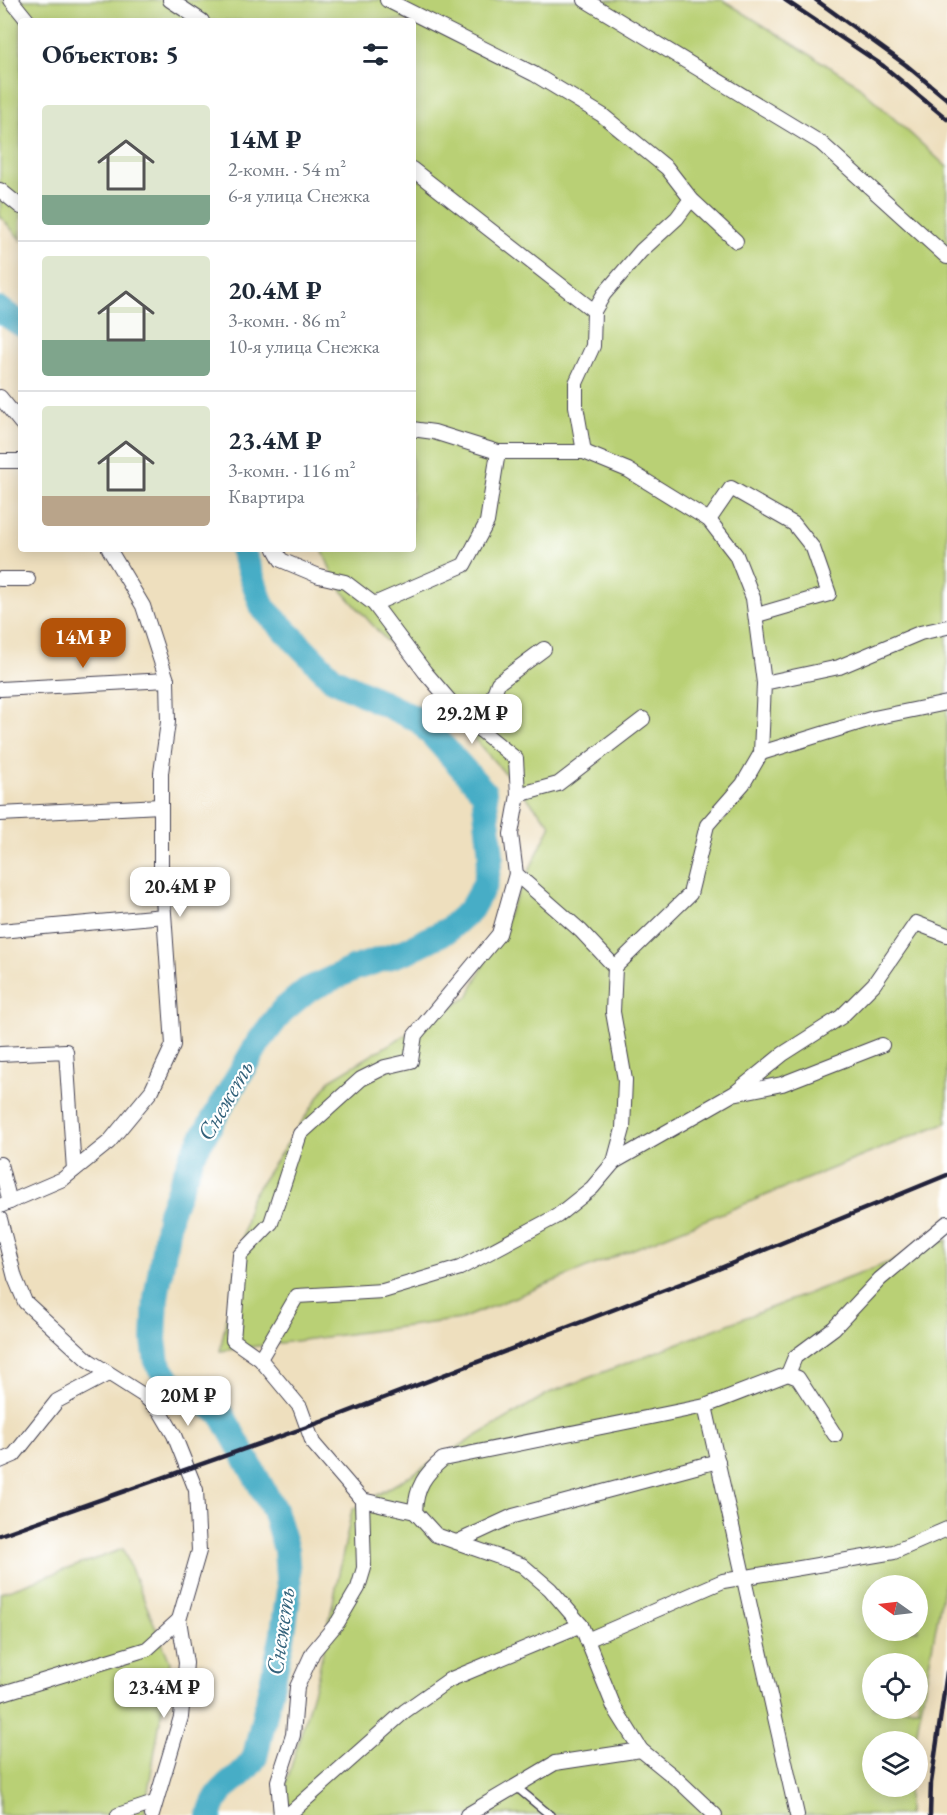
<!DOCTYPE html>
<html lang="ru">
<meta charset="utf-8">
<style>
body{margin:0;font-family:"EB Garamond",serif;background:#f6f6f7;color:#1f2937;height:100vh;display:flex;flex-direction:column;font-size:22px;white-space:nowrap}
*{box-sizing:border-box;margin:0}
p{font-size:20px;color:#747a83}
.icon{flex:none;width:33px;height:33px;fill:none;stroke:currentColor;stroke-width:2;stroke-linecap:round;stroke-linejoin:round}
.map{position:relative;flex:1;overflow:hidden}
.side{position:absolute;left:18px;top:18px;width:398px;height:534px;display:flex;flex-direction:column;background:#fff;border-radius:6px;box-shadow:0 3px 15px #0003}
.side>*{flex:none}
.needle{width:39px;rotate:284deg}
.tools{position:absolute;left:862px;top:1575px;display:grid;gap:12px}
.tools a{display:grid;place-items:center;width:66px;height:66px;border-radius:50%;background:#fff;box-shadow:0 3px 15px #0003;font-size:30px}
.price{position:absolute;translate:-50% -51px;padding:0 14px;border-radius:12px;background:#fff;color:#222;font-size:20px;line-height:39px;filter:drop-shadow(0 2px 3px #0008)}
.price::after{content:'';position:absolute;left:50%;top:36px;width:18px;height:14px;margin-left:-9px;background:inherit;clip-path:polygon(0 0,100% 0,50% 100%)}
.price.active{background:#b45309;color:#fff}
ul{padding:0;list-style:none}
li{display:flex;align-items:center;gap:18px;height:150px;padding:0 24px}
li+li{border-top:2px solid #e0e1e3}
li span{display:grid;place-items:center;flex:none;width:168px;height:120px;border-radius:6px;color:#555}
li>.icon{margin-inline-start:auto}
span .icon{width:72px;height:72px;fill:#fffc;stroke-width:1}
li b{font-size:26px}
h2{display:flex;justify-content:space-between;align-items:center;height:72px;padding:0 24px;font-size:26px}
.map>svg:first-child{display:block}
.green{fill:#b9d075;stroke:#6e7958;stroke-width:1.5;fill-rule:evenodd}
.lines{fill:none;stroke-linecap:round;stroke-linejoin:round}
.river{stroke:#46adc6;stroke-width:26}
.lane-casing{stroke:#413e4f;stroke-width:10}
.street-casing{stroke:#413e4f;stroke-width:16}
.lane{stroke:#fff;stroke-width:7}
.street{stroke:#fff;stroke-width:14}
.rail{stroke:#22223b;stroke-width:4.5}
.labels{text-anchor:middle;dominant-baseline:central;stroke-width:4.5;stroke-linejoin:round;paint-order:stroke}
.water-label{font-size:24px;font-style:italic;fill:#32617a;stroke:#fff}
</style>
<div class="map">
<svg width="947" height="1815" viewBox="0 0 947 1815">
<rect width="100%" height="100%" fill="#fff"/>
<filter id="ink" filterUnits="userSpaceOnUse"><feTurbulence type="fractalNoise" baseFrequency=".0167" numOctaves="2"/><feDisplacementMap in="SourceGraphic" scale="12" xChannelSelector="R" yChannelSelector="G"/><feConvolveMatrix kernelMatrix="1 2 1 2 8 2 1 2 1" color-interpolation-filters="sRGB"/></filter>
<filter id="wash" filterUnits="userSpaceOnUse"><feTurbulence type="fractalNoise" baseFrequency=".008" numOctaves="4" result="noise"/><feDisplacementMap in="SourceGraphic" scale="24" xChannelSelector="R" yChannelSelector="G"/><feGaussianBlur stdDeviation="1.35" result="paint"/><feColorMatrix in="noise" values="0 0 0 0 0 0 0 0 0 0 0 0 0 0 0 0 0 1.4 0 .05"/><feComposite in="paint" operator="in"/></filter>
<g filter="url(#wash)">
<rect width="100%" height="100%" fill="#eedfbe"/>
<g class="green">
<path d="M 0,0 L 723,0 L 854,82 L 947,167 L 947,1122 L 461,1319 L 220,1351 L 250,1199 L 330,1080 L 468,997 L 551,825 L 337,585 L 322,549 L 412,549 L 412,21 L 21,21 L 21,240 L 0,216 Z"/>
<path d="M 947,1240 L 947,1567 L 915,1741 L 873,1742 L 873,1786 L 908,1787 L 908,1815 L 277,1815 L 318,1675 L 352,1510 L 549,1393 ZM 873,1586 L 918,1586 L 918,1630 L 873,1630 ZM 873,1664 L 918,1664 L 918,1708 L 873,1708 Z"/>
<path d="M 123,1549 L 170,1662 L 144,1815 L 0,1815 L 0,1593 Z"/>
</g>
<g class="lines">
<g class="river">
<path d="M 0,310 L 21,324"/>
<path d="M 210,1815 C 217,1783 241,1782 255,1757 L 282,1639 L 289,1590 L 286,1550 L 274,1510 L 221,1413 L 169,1381 L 157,1363 L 154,1340 L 156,1298 L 170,1213 L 192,1156 L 258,1043 L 282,1011 L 307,990 L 355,968 L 404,952 L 448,930 L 471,909 L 485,884 L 491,855 L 484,792 L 420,721 L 333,679 L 263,608 L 242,549"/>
</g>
</g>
</g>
<g filter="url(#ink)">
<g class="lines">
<g class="lane-casing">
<path id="lane" d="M 515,1786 L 550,1815"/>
</g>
<g class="street-casing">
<g id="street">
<path d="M 11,0 L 28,21"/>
<path d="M 170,0 L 202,21"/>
<path d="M 387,0 L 534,74 L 602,115 L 667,168 L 691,199 L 736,241"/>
<path d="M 585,0 L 821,143 L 947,257"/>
<path d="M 412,169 L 594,311"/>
<path d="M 0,190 L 21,207"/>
<path d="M 0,397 L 21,423"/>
<path d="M 584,452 L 576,406 L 576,383 L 593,346 L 594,311 L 604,294 L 641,251 L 677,218 L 691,199"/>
<path d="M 0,461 L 21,461"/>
<path d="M 709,520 L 731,488 L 794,524 L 813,548 L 829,594 L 757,615"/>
<path d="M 275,549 L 281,560 L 319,576 L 345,582 L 374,604 L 425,672 L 462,715 L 516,759 L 518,795 L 511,834 L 516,874 L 581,931 L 615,967"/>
<path d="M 0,579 L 28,579"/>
<path d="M 374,604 L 464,565 L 487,522 L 498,452"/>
<path d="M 764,683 L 839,667 L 920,633 L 947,627"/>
<path d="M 0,689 L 167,680"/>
<path d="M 480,730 L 498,683 L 544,649"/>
<path d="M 761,753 L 874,718 L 947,703"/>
<path d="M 518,795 L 558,784 L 643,719"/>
<path d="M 0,814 L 161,806"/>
<path d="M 0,931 L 164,916"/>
<path d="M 0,1054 L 66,1051 L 74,1170"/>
<path d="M 736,1092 L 783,1054 L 841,1017 L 874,984 L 916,923 L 947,935"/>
<path d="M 614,1162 L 733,1094 L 782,1084 L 882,1045"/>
<path d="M 0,1164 L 10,1202"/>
<path d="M 0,1206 L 63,1179 L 109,1142 L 152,1090 L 173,1045 L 161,869 L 161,773 L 168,722 L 167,680 L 143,606 L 109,549"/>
<path d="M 0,1219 L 15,1278 L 25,1302 L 88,1360 L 143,1395 L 160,1411 L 174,1435 L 196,1490 L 199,1551 L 179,1620 L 186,1663 L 181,1717 L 152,1815"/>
<path d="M 260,1359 L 297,1296 L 383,1291 L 460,1268 L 557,1216 L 592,1188 L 614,1162 L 623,1129 L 625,1080 L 613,1012 L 615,967 L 690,894 L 707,825 L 743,784 L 761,753 L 764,683 L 753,598 L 736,555 L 709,520 L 628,470 L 584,452 L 498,452 L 434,432 L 412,429"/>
<path d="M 788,1374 L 798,1378 L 835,1435"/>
<path d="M 705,1406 L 797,1815"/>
<path d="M 0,1461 L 14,1455 L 57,1401 L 108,1374"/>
<path d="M 415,1512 L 362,1500 L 313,1443 L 300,1407 L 260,1359 L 233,1340 L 240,1255 L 271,1223 L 300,1134 L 361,1079 L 385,1067 L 411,1061 L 415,1035 L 499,934 L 516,874"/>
<path d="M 457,1542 L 513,1516 L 718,1461"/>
<path d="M 587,1640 L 723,1581 L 894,1552 L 947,1529"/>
<path d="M 0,1694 L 147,1649 L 179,1620"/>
<path d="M 118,1815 L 154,1803"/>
<path d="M 281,1815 L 278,1781 L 293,1735 L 297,1687 L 313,1652 L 338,1622 L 358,1588 L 364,1568 L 362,1500"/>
<path d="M 288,1815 L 405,1711 L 449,1680 L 581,1625"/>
<path d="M 467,1815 L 555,1763 L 641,1750"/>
<path d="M 715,1815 L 679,1781 L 641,1750 L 614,1707 L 581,1625 L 550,1589 L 522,1565 L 436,1535 L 415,1512 C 416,1487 425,1474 443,1459 L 705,1406 L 788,1374 L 795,1357 L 834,1328 L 880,1279 L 947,1223"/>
</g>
</g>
<use href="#lane" class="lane"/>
<use href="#street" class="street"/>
<g class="rail">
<path d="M 785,0 L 882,65 L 947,119"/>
<path d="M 816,0 L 906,65 L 947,99"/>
<path d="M 0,1535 L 324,1421 L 706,1274 L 947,1175"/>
<path d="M 930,1815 L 931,1783 L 947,1672"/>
</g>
</g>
</g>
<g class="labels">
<g class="water-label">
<text transform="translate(225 1100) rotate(-60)">Снежеть</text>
<text transform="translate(280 1631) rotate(-82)">Снежеть</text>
</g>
</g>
</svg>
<div class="tools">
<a><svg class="needle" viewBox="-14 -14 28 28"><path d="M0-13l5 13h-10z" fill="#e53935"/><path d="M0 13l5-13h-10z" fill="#747a83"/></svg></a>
<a><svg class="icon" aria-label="locate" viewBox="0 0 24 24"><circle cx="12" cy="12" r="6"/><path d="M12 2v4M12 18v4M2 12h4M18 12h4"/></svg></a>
<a><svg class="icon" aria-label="layers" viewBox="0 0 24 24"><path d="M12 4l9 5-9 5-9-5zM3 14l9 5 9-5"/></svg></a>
</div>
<b class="price active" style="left:83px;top:669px">14M ₽</b>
<b class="price" style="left:472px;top:745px">29.2M ₽</b>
<b class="price" style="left:180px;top:918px">20.4M ₽</b>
<b class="price" style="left:188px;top:1427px">20M ₽</b>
<b class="price" style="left:164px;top:1719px">23.4M ₽</b>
<section class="side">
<h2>Объектов: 5<svg class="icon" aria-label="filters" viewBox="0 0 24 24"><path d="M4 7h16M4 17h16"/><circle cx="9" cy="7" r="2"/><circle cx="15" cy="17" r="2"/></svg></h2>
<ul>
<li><span style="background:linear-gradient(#dfe7d0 75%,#7fa58c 0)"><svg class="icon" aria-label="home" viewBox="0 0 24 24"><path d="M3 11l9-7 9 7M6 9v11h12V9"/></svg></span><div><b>14M ₽</b><p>2-комн. · 54 m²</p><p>6-я улица Снежка</p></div></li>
<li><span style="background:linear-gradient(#dfe7d0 70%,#7fa58c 0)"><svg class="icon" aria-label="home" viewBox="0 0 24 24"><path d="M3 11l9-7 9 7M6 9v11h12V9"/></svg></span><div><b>20.4M ₽</b><p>3-комн. · 86 m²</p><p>10-я улица Снежка</p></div></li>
<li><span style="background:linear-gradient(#dfe7d0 75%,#b9a48a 0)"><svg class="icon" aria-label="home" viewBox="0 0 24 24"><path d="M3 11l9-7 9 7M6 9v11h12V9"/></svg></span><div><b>23.4M ₽</b><p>3-комн. · 116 m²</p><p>Квартира</p></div></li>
</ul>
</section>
</div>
